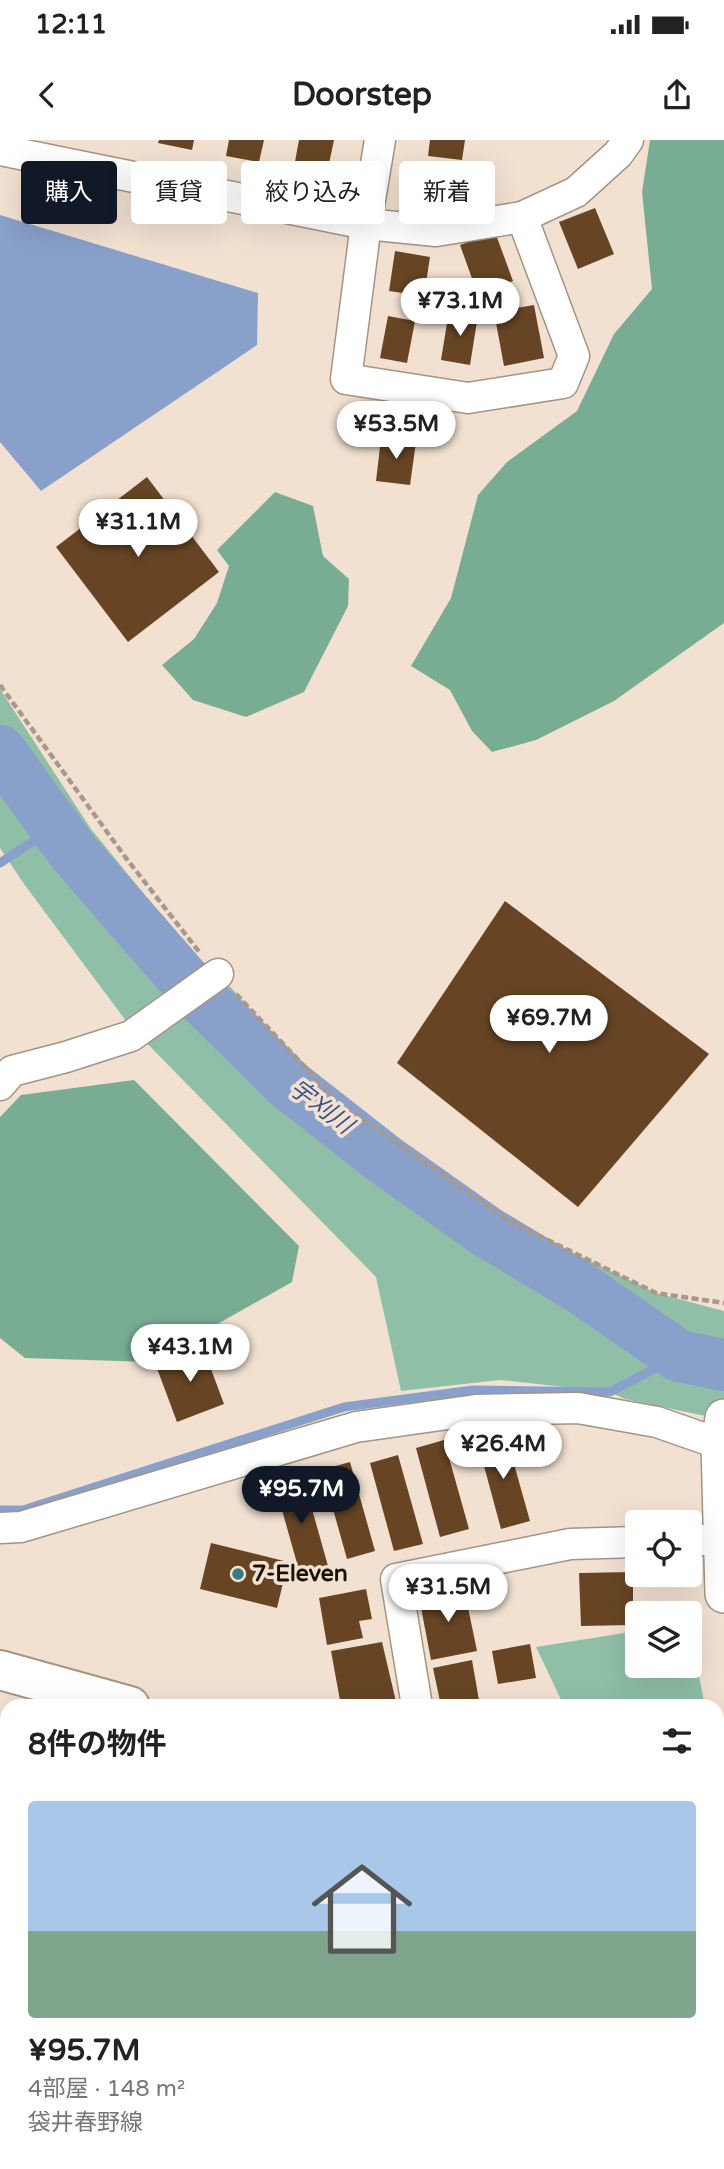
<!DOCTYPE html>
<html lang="ja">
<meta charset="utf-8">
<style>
body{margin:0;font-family:"Varela Round","Noto Sans JP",sans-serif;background:#f2f2f2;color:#222;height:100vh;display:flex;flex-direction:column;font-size:26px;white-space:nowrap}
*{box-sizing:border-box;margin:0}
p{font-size:23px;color:#767676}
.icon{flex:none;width:38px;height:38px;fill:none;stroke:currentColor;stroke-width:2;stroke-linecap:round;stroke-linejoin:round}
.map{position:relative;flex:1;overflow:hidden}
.sheet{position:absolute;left:0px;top:1559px;width:724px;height:471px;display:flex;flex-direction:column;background:#fff;border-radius:21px 21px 0 0;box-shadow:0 7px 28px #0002}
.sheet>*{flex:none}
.banner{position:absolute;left:21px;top:21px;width:682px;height:63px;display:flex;gap:14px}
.fabs{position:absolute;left:625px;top:1370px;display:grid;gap:14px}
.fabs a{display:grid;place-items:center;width:77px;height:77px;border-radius:7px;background:#fff;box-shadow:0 7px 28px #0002;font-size:35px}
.price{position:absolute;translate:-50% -60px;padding:0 16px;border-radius:24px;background:#fff;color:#222;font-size:23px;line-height:46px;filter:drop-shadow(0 2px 4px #0008)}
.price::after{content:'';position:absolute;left:50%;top:42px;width:21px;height:16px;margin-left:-10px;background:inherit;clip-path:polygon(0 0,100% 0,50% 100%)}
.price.on{background:#111827;color:#fff}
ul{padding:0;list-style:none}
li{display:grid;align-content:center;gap:14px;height:371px;padding:0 28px}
li span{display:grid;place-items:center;height:217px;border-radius:7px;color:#555}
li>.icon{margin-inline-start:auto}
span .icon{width:126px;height:126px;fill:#fffc;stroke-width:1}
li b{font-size:30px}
h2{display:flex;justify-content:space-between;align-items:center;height:84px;padding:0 28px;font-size:30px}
.pill{padding:0 24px;border-radius:7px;background:#fff;box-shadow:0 7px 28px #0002;font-size:24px;line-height:63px}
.pill.on{background:#111827;color:#fff}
.status{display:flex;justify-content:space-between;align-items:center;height:49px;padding:0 35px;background:#fff;direction:ltr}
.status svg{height:19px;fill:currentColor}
header{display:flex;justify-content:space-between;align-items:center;height:91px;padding:0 28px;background:#fff;font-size:32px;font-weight:700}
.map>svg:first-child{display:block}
.green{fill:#8fc0a7}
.forest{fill:#79ad93}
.water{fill:#89a0ca}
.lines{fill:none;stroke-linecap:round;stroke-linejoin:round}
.stream{stroke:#89a0ca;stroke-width:9}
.river{stroke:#89a0ca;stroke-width:52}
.building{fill:#674524}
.minor-casing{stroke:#a59486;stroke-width:33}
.tertiary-casing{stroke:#a59486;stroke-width:40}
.primary-casing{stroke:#a59486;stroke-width:42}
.path{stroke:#a79a8d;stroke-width:4.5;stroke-dasharray:7 3.5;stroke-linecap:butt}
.minor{stroke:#fff;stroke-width:30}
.tertiary{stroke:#fff;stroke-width:37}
.primary{stroke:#fff;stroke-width:38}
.poi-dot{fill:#337c82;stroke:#f2e1d1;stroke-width:2.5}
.labels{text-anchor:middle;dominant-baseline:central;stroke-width:7;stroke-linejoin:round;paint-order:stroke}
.poi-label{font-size:23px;font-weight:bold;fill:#19130d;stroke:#f2e1d1;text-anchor:start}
.water-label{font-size:24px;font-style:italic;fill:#39558c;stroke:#f2e1d1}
</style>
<div class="status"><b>12:11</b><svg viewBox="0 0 49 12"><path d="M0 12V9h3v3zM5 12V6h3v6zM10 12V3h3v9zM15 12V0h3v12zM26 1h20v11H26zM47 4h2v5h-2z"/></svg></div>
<header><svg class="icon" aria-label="back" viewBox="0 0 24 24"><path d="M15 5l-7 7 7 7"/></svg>Doorstep<svg class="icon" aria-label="share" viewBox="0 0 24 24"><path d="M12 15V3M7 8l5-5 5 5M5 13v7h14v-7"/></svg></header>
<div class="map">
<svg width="724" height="2029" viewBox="0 0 724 2029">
<rect width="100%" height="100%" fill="#f2e1d1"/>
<g class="green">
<path d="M 0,549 L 91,689 L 192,813 L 218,834 L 338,962 L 511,1082 L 656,1153 L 724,1171 L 724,1280 L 625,1259 L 610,1252 L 500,1240 L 401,1251 L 376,1137 L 129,885 L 24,744 L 0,708 Z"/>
<path d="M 637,1491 L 637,1526 L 690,1526 L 690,1492 L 705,1566 L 564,1566 L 536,1507 Z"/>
</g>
<g class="forest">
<path d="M 650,0 L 724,0 L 724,483 L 614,561 L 536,600 L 492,612 L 472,591 L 450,550 L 411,526 L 451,458 L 478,355 L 507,322 L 577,271 L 614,194 L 652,149 L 642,52 Z"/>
<path d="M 275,352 L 313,366 L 323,416 L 349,439 L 348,466 L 304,552 L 246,577 L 193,560 L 162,525 L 194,499 L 217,463 L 229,426 L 217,410 Z"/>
<path d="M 134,940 L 299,1106 L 292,1142 L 150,1222 L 25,1218 L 0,1198 L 0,977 L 21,955 Z"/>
</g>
<path class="water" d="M 0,75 L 258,153 L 257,205 L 41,351 L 0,302 Z"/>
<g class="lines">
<g class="stream">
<path d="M 0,723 L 55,687"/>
<path d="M 0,1370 L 23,1370 L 344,1267 L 473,1250 L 610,1252 L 679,1216"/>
</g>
<path class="river" d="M 0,611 L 74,713 L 194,851 L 288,944 L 385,1020 L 487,1092 L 582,1149 L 679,1216 L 724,1225"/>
</g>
<g class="building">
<path d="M 159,0 L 194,0 L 192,10 L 158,3 Z"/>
<path d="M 229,0 L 264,0 L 259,22 L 226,16 Z"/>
<path d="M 299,0 L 334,0 L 327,33 L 294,27 Z"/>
<path d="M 430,0 L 465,0 L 462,20 L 428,16 Z"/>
<path d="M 595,68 L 614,114 L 578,129 L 559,82 Z"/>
<path d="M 495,92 L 513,141 L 478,155 L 460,105 Z"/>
<path d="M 395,111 L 430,117 L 424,156 L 389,151 Z"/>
<path d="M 534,165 L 544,218 L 504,226 L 494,172 Z"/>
<path d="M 449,171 L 478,175 L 470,225 L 441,220 Z"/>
<path d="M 388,176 L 415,181 L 407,223 L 380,218 Z"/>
<path d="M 381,298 L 416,302 L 410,345 L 376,341 Z"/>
<path d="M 147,337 L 219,432 L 128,502 L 56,407 Z"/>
<path d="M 505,761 L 709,914 L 578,1067 L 397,923 Z"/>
<path d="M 202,1205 L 224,1264 L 177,1282 L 155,1223 Z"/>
<path d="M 505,1292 L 530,1381 L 501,1389 L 477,1300 Z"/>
<path d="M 444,1300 L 469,1389 L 440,1397 L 416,1308 Z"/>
<path d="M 398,1315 L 423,1404 L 394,1411 L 370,1323 Z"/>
<path d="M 350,1322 L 375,1411 L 347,1419 L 322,1330 Z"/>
<path d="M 303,1337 L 328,1426 L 300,1434 L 275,1345 Z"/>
<path d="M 211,1403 L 288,1422 L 277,1468 L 200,1449 Z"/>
<path d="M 633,1432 L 633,1485 L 581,1486 L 579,1433 Z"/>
<path d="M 464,1448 L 477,1511 L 431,1520 L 419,1457 Z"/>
<path d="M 366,1449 L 372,1479 L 359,1481 L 363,1498 L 327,1505 L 319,1458 Z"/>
<path d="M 382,1502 L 397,1566 L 341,1566 L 331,1511 Z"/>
<path d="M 530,1504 L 536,1538 L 498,1544 L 492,1511 Z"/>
<path d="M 472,1520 L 480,1566 L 441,1566 L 433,1528 Z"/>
<rect x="0" y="1580" width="7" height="45"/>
<path d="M 0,1722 L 7,1723 L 7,1788 L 0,1788 Z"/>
<path d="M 7,1810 L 7,1856 L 0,1857 L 0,1811 Z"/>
<path d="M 7,1865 L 7,1908 L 0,1909 L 0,1867 Z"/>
<path d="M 723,1877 L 724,1877 L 724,1897 L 719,1896 Z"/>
<path d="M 718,1905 L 724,1907 L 724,1944 L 718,1943 Z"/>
<path d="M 724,1975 L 724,2010 L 718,2011 L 718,1976 Z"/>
<path d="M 0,2015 L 7,2016 L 7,2023 L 20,2023 L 20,2029 L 0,2029 Z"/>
<path d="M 48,2023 L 90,2023 L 93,2029 L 51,2029 Z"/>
<path d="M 172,2023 L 195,2023 L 190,2029 L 179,2029 Z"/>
<path d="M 214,2023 L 226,2023 L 234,2029 L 209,2029 Z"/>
<path d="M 360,2024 L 376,2028 L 376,2029 L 358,2029 Z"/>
</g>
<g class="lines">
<g class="minor-casing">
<g id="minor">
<path d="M 380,0 L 366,84 L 346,239 L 468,258 L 563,243 L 574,216 L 522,77"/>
<path d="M 0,10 L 366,84 L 436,91 L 522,77 L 576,52 L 618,14 L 628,0"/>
<path d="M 0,945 L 12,931 L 66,917 L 131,896 L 218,834"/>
<path d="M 0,1388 L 21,1387 L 356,1287 L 476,1270 L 578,1268 L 657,1282 L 720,1304"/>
<path d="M 690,1400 L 722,1400"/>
<path d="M 417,1566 L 396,1439 L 570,1404 L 637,1402"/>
<path d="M 718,1816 L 724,1789"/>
<path d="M 0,1924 L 7,1922"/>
<path d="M 529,2023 L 550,2029"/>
<path d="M 333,2029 L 336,2023"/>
<path d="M 666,2029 L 667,2023"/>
</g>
</g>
<g class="tertiary-casing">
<g id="tertiary">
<path d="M 724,1278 L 720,1304 L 724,1454"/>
<path d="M 127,2029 L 133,2023"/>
</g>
</g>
<g class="primary-casing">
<g id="primary">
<path d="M 0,1530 L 130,1566"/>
<path d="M 718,1679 L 724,1679"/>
</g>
</g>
<g class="path">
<path d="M 0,545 L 126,718 L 200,813"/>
<path d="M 236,854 L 338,962 L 511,1082 L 656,1153 L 724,1163"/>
</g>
<use href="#minor" class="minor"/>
<use href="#tertiary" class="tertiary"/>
<use href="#primary" class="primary"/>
</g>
<circle class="poi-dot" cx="238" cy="1434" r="7"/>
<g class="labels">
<g class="poi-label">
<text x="252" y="1434">7-Eleven</text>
</g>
<g class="water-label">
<text transform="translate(321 967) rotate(37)">宇刈川</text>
</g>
</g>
</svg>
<div class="fabs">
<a><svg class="icon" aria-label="locate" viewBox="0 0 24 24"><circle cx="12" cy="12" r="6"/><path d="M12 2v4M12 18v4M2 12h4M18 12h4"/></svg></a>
<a><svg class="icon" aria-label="layers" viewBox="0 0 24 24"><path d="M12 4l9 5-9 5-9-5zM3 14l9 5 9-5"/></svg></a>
</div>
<b class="price" style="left:460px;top:198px">¥73.1M</b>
<b class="price" style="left:396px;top:321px">¥53.5M</b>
<b class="price" style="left:138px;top:419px">¥31.1M</b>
<b class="price" style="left:549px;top:915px">¥69.7M</b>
<b class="price" style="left:190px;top:1244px">¥43.1M</b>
<b class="price" style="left:503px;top:1341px">¥26.4M</b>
<b class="price on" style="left:301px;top:1386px">¥95.7M</b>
<b class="price" style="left:448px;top:1484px">¥31.5M</b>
<div class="banner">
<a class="pill on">購入</a>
<a class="pill">賃貸</a>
<a class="pill">絞り込み</a>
<a class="pill">新着</a>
</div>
<section class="sheet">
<h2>8件の物件<svg class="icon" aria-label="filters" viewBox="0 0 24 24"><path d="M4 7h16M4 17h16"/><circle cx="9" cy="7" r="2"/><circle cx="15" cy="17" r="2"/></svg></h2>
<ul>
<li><span style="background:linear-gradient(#a9c7e8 60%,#7fa58c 0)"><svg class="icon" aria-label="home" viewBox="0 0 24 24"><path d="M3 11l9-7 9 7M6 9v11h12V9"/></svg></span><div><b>¥95.7M</b><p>4部屋 · 148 m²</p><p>袋井春野線</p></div></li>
</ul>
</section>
</div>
